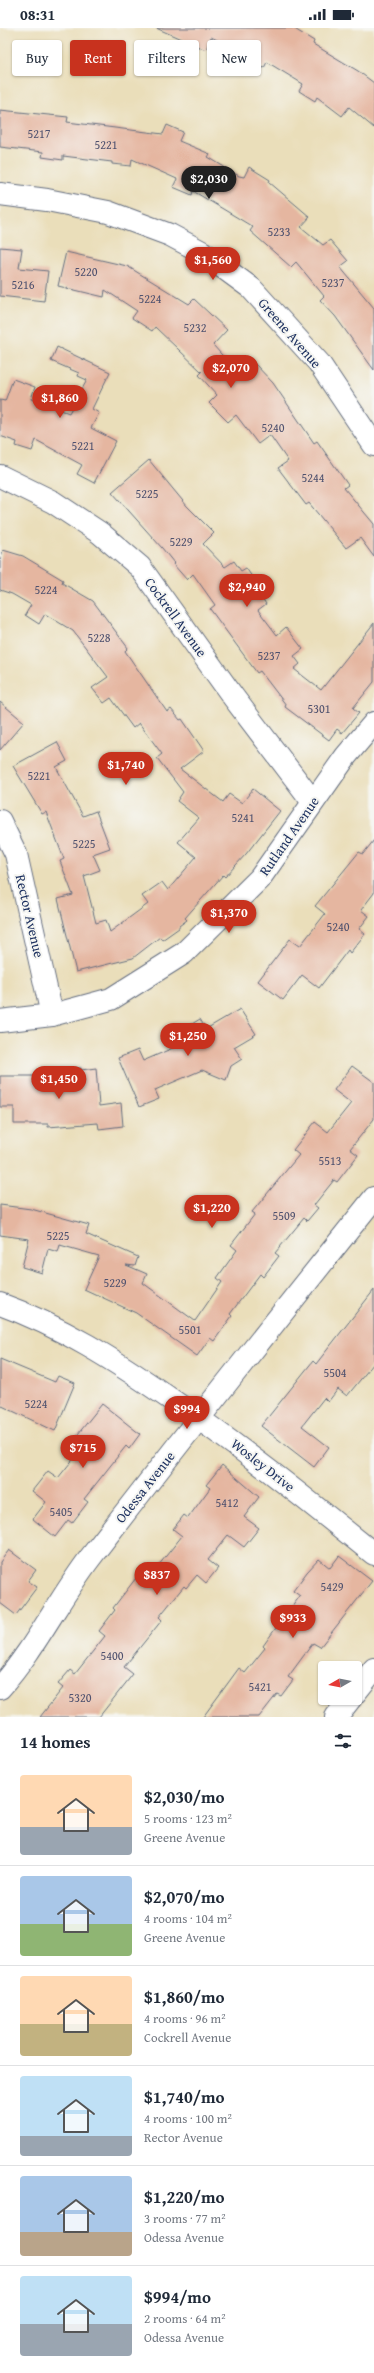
<!DOCTYPE html>
<meta charset="utf-8">
<style>
body{margin:0;font-family:"Gentium Book Plus",serif;background:#f2f2f3;color:#1f2937;height:100vh;display:flex;flex-direction:column;font-size:15px;white-space:nowrap}
*{box-sizing:border-box;margin:0}
p{font-size:13px;color:#747a83}
.icon{flex:none;width:22px;height:22px;fill:none;stroke:currentColor;stroke-width:2;stroke-linecap:round;stroke-linejoin:round}
.map{position:relative;height:1689px;overflow:hidden}
.panel{display:flex;flex-direction:column;background:#fff;flex:1}
.panel>*{flex:none}
.banner{position:absolute;left:12px;top:12px;width:350px;height:36px;display:flex;gap:8px}
.needle{width:26px;rotate:261deg}
.tools{position:absolute;left:318px;top:1633px;display:grid;gap:8px}
.tools a{display:grid;place-items:center;width:44px;height:44px;border-radius:4px;background:#fff;box-shadow:0 1px 3px #0004;font-size:20px}
.price{position:absolute;translate:-50% -34px;padding:0 9px;border-radius:14px;background:#c8321e;color:#fff;font-size:13px;line-height:26px;filter:drop-shadow(0 1px 2px #0008)}
.price::after{content:'';position:absolute;left:50%;top:24px;width:12px;height:9px;margin-left:-6px;background:inherit;clip-path:polygon(0 0,100% 0,50% 100%)}
.price.current{background:#222;color:#fff}
ul{padding:0;list-style:none}
li{display:flex;align-items:center;gap:12px;height:100px;padding:0 20px}
li+li{border-top:1px solid #e0e1e3}
li span{display:grid;place-items:center;flex:none;width:112px;height:80px;border-radius:4px;color:#555}
li>.icon{margin-inline-start:auto}
span .icon{width:48px;height:48px;fill:#fffc;stroke-width:1}
li b{font-size:17px}
h2{display:flex;justify-content:space-between;align-items:center;height:48px;padding:0 20px;font-size:17px}
.tag{padding:0 14px;border-radius:4px;background:#fff;box-shadow:0 1px 3px #0004;font-size:14px;line-height:36px}
.tag.current{background:#c8321e;color:#fff}
.status{display:flex;justify-content:space-between;align-items:center;height:28px;padding:0 20px;background:#fff;direction:ltr}
.status svg{height:11px;fill:currentColor}
.map>svg:first-child{display:block}
.building{fill:#e5b6a0}
.lines{fill:none;stroke-linecap:round;stroke-linejoin:round}
.minor-casing{stroke:#636c7e;stroke-width:24}
.minor{stroke:#fff;stroke-width:22}
.labels{text-anchor:middle;dominant-baseline:central;stroke-width:4;stroke-linejoin:round;paint-order:stroke}
.number-label{font-size:12px;fill:#4e516e}
.street-label{font-size:14px;fill:#1b2f5e;stroke:#f6f6f2}
</style>
<div class="status"><b>08:31</b><svg viewBox="0 0 49 12"><path d="M0 12V9h3v3zM5 12V6h3v6zM10 12V3h3v9zM15 12V0h3v12zM26 1h20v11H26zM47 4h2v5h-2z"/></svg></div>
<div class="map">
<svg width="374" height="1689" viewBox="0 0 374 1689">
<rect width="100%" height="100%" fill="#f6f6f2"/>
<filter id="ink" filterUnits="userSpaceOnUse"><feTurbulence type="fractalNoise" baseFrequency=".025" numOctaves="2"/><feDisplacementMap in="SourceGraphic" scale="8" xChannelSelector="R" yChannelSelector="G"/><feConvolveMatrix kernelMatrix="1 2 1 2 8 2 1 2 1" color-interpolation-filters="sRGB"/></filter>
<filter id="wash" filterUnits="userSpaceOnUse"><feTurbulence type="fractalNoise" baseFrequency=".012" numOctaves="4" result="noise"/><feDisplacementMap in="SourceGraphic" scale="16" xChannelSelector="R" yChannelSelector="G"/><feGaussianBlur stdDeviation="0.9" result="paint"/><feColorMatrix in="noise" values="0 0 0 0 0 0 0 0 0 0 0 0 0 0 0 0 0 1.4 0 .05"/><feComposite in="paint" operator="in"/></filter>
<g filter="url(#wash)">
<rect width="100%" height="100%" fill="#eadeba"/>
<g id="blocks">
<g class="building">
<path d="M 156,0 L 293,0 L 314,13 L 313,16 L 358,43 L 374,55 L 374,100 L 349,79 L 342,88 L 317,69 L 315,73 L 299,63 L 303,56 L 267,34 L 264,40 L 245,31 L 247,27 L 211,9 L 206,22 Z"/>
<path d="M 0,82 L 68,89 L 67,94 L 163,106 L 167,97 L 183,104 L 179,113 L 210,126 L 208,129 L 239,148 L 244,149 L 249,139 L 270,152 L 269,154 L 310,189 L 301,199 L 323,217 L 330,212 L 348,233 L 340,239 L 374,280 L 374,342 L 335,288 L 320,272 L 324,268 L 296,234 L 291,239 L 250,203 L 253,199 L 193,163 L 192,167 L 173,159 L 177,151 L 132,131 L 131,138 L 112,136 L 112,134 L 63,128 L 63,132 L 42,129 L 43,124 L 0,119 Z"/>
<path d="M 0,219 L 22,221 L 19,240 L 48,243 L 44,273 L 0,268 Z"/>
<path d="M 66,224 L 127,238 L 189,276 L 194,271 L 227,302 L 213,317 L 238,345 L 242,348 L 255,336 L 273,355 L 314,415 L 317,413 L 348,457 L 344,460 L 374,496 L 374,529 L 360,510 L 346,520 L 309,475 L 306,477 L 278,440 L 288,433 L 270,407 L 258,416 L 236,387 L 228,394 L 209,375 L 217,367 L 199,347 L 202,344 L 155,299 L 152,303 L 132,290 L 137,283 L 105,262 L 104,269 L 58,258 Z"/>
<path d="M 57,319 L 110,344 L 92,381 L 99,385 L 91,400 L 116,413 L 94,455 L 77,446 L 82,437 L 36,412 L 32,423 L 16,418 L 17,414 L 0,408 L 0,372 L 5,373 L 13,351 L 35,359 L 31,371 L 69,385 L 87,352 L 78,348 L 79,345 L 51,333 Z"/>
<path d="M 149,432 L 187,478 L 214,505 L 203,516 L 225,539 L 234,533 L 241,543 L 246,540 L 259,559 L 256,561 L 266,576 L 258,582 L 277,607 L 286,599 L 303,621 L 294,628 L 300,636 L 294,641 L 321,662 L 374,595 L 374,654 L 353,680 L 359,685 L 342,705 L 337,701 L 329,712 L 285,679 L 286,677 L 260,643 L 257,645 L 210,581 L 215,577 L 193,546 L 187,552 L 173,536 L 174,535 L 162,520 L 112,464 Z"/>
<path d="M 3,522 L 23,528 L 63,552 L 62,555 L 93,573 L 128,620 L 125,623 L 167,684 L 171,681 L 180,692 L 182,691 L 204,723 L 180,741 L 223,774 L 229,766 L 242,775 L 253,761 L 280,783 L 246,826 L 225,849 L 223,847 L 185,890 L 187,892 L 179,898 L 179,900 L 162,912 L 160,909 L 133,930 L 76,944 L 58,871 L 73,867 L 60,833 L 64,831 L 46,784 L 42,786 L 13,738 L 57,714 L 67,733 L 56,739 L 83,788 L 96,783 L 110,820 L 93,826 L 100,842 L 84,848 L 96,895 L 106,892 L 110,904 L 148,876 L 142,868 L 162,854 L 168,862 L 196,829 L 178,814 L 199,790 L 177,773 L 183,764 L 157,730 L 162,726 L 139,695 L 133,700 L 111,670 L 104,675 L 92,660 L 108,649 L 73,603 L 45,586 L 39,596 L 25,587 L 31,577 L 12,566 L 0,562 L 0,533 Z"/>
<path d="M 0,674 L 24,694 L 0,722 Z"/>
<path d="M 374,812 L 374,865 L 361,882 L 369,888 L 359,901 L 365,906 L 350,925 L 348,922 L 319,960 L 302,947 L 283,972 L 258,953 L 290,911 L 300,918 L 325,886 L 315,878 L 359,824 L 363,826 Z"/>
<path d="M 240,981 L 256,1006 L 234,1019 L 242,1031 L 231,1038 L 226,1052 L 202,1042 L 155,1062 L 159,1071 L 139,1079 L 118,1030 L 138,1022 L 143,1033 L 189,1013 L 182,1002 L 200,991 L 206,1001 Z"/>
<path d="M 352,1038 L 374,1054 L 374,1091 L 350,1121 L 358,1127 L 337,1154 L 334,1152 L 314,1177 L 318,1180 L 307,1193 L 304,1190 L 275,1225 L 279,1228 L 263,1249 L 260,1246 L 230,1286 L 232,1288 L 214,1313 L 210,1310 L 197,1328 L 136,1285 L 84,1261 L 99,1228 L 60,1217 L 58,1224 L 48,1221 L 42,1245 L 22,1239 L 29,1211 L 0,1207 L 0,1177 L 31,1181 L 89,1197 L 86,1206 L 138,1229 L 135,1238 L 126,1237 L 147,1246 L 143,1255 L 195,1293 L 222,1254 L 217,1250 L 237,1222 L 231,1217 L 255,1186 L 252,1184 L 299,1127 L 293,1122 L 315,1094 L 328,1104 L 351,1075 L 334,1062 Z"/>
<path d="M 81,1040 L 81,1042 L 96,1040 L 99,1078 L 121,1075 L 123,1098 L 99,1101 L 98,1095 L 48,1099 L 48,1096 L 14,1096 L 14,1079 L 0,1079 L 0,1048 L 44,1048 L 44,1045 L 59,1044 L 59,1041 Z"/>
<path d="M 374,1262 L 374,1335 L 347,1368 L 338,1361 L 328,1374 L 324,1370 L 302,1398 L 329,1419 L 314,1439 L 261,1398 L 313,1333 L 316,1336 Z"/>
<path d="M 0,1331 L 55,1354 L 58,1348 L 75,1355 L 55,1403 L 0,1377 Z"/>
<path d="M 102,1376 L 140,1406 L 129,1421 L 126,1418 L 84,1471 L 88,1474 L 72,1495 L 68,1492 L 55,1509 L 33,1491 L 46,1474 L 32,1463 L 48,1443 L 58,1450 L 79,1424 L 71,1418 L 76,1412 L 74,1411 Z"/>
<path d="M 222,1437 L 259,1469 L 244,1489 L 259,1500 L 244,1519 L 228,1507 L 208,1532 L 218,1540 L 206,1555 L 197,1547 L 186,1560 L 184,1558 L 159,1589 L 162,1592 L 124,1639 L 133,1646 L 99,1689 L 40,1689 L 63,1660 L 58,1656 L 70,1642 L 75,1646 L 105,1608 L 99,1603 L 115,1582 L 113,1580 L 146,1537 L 154,1543 L 182,1508 L 173,1501 L 184,1487 L 188,1490 L 210,1460 L 206,1457 Z"/>
<path d="M 9,1522 L 36,1542 L 28,1553 L 37,1559 L 16,1587 L 0,1575 L 0,1534 Z"/>
<path d="M 339,1528 L 372,1553 L 320,1619 L 313,1615 L 288,1649 L 293,1652 L 281,1668 L 277,1666 L 259,1689 L 203,1689 L 239,1640 L 245,1645 L 265,1620 L 263,1618 L 273,1604 L 300,1568 L 293,1563 L 307,1544 L 319,1531 L 330,1540 Z"/>
</g>
</g>
</g>
<g filter="url(#ink)">
<use href="#blocks" fill-opacity="0" stroke="#636c7e" stroke-width="1"/>
<g class="lines">
<g class="minor-casing">
<g id="minor">
<path d="M 0,166 L 47,172 L 108,184 L 170,207 L 202,224 L 251,260 L 319,335 L 374,417"/>
<path d="M 0,448 L 53,474 L 100,505 L 140,539 L 234,670 L 313,774"/>
<path d="M 0,793 L 16,826 L 52,987"/>
<path d="M 0,993 L 52,987 L 111,971 L 184,925 L 260,850 L 346,728 L 374,695"/>
<path d="M 0,1276 C 61,1298 116,1333 169,1370 C 240,1418 307,1472 374,1526"/>
<path d="M 0,1660 C 35,1621 58,1572 90,1530 C 183,1409 278,1290 374,1170"/>
<path d="M 355,1665 L 374,1641"/>
<path d="M 336,1689 L 351,1670"/>
</g>
</g>
<use href="#minor" class="minor"/>
</g>
</g>
<g class="labels">
<g class="number-label">
<text x="39" y="105">5217</text>
<text x="106" y="116">5221</text>
<text x="279" y="203">5233</text>
<text x="86" y="243">5220</text>
<text x="333" y="254">5237</text>
<text x="23" y="256">5216</text>
<text x="150" y="270">5224</text>
<text x="195" y="299">5232</text>
<text x="273" y="399">5240</text>
<text x="83" y="417">5221</text>
<text x="313" y="449">5244</text>
<text x="147" y="465">5225</text>
<text x="181" y="513">5229</text>
<text x="46" y="561">5224</text>
<text x="99" y="609">5228</text>
<text x="269" y="627">5237</text>
<text x="319" y="680">5301</text>
<text x="39" y="747">5221</text>
<text x="243" y="789">5241</text>
<text x="84" y="815">5225</text>
<text x="338" y="898">5240</text>
<text x="330" y="1132">5513</text>
<text x="284" y="1187">5509</text>
<text x="58" y="1207">5225</text>
<text x="115" y="1254">5229</text>
<text x="190" y="1301">5501</text>
<text x="335" y="1344">5504</text>
<text x="36" y="1375">5224</text>
<text x="227" y="1474">5412</text>
<text x="61" y="1483">5405</text>
<text x="332" y="1558">5429</text>
<text x="112" y="1627">5400</text>
<text x="260" y="1658">5421</text>
<text x="80" y="1669">5320</text>
</g>
<g class="street-label">
<text transform="translate(290 305) rotate(49)">Greene Avenue</text>
<text transform="translate(176 589) rotate(54)">Cockrell Avenue</text>
<text transform="translate(289 808) rotate(-55)">Rutland Avenue</text>
<text transform="translate(30 888) rotate(77)">Rector Avenue</text>
<text transform="translate(263 1437) rotate(38)">Wosley Drive</text>
<text transform="translate(145 1459) rotate(-52)">Odessa Avenue</text>
</g>
</g>
</svg>
<div class="tools">
<a><svg class="needle" viewBox="-14 -14 28 28"><path d="M0-13l5 13h-10z" fill="#e53935"/><path d="M0 13l5-13h-10z" fill="#747a83"/></svg></a>
</div>
<b class="price current" style="left:209px;top:172px">$2,030</b>
<b class="price" style="left:213px;top:253px">$1,560</b>
<b class="price" style="left:231px;top:361px">$2,070</b>
<b class="price" style="left:60px;top:391px">$1,860</b>
<b class="price" style="left:247px;top:580px">$2,940</b>
<b class="price" style="left:126px;top:758px">$1,740</b>
<b class="price" style="left:229px;top:906px">$1,370</b>
<b class="price" style="left:188px;top:1029px">$1,250</b>
<b class="price" style="left:59px;top:1072px">$1,450</b>
<b class="price" style="left:212px;top:1201px">$1,220</b>
<b class="price" style="left:187px;top:1402px">$994</b>
<b class="price" style="left:83px;top:1441px">$715</b>
<b class="price" style="left:157px;top:1568px">$837</b>
<b class="price" style="left:293px;top:1611px">$933</b>
<div class="banner">
<a class="tag">Buy</a>
<a class="tag current">Rent</a>
<a class="tag">Filters</a>
<a class="tag">New</a>
</div>
</div>
<section class="panel">
<h2>14 homes<svg class="icon" aria-label="filters" viewBox="0 0 24 24"><path d="M4 7h16M4 17h16"/><circle cx="9" cy="7" r="2"/><circle cx="15" cy="17" r="2"/></svg></h2>
<ul>
<li><span style="background:linear-gradient(#ffd9b3 65%,#9aa5b1 0)"><svg class="icon" aria-label="home" viewBox="0 0 24 24"><path d="M3 11l9-7 9 7M6 9v11h12V9"/></svg></span><div><b>$2,030/mo</b><p>5 rooms · 123 m²</p><p>Greene Avenue</p></div></li>
<li><span style="background:linear-gradient(#a9c7e8 60%,#8fb573 0)"><svg class="icon" aria-label="home" viewBox="0 0 24 24"><path d="M3 11l9-7 9 7M6 9v11h12V9"/></svg></span><div><b>$2,070/mo</b><p>4 rooms · 104 m²</p><p>Greene Avenue</p></div></li>
<li><span style="background:linear-gradient(#ffd9b3 60%,#c2b280 0)"><svg class="icon" aria-label="home" viewBox="0 0 24 24"><path d="M3 11l9-7 9 7M6 9v11h12V9"/></svg></span><div><b>$1,860/mo</b><p>4 rooms · 96 m²</p><p>Cockrell Avenue</p></div></li>
<li><span style="background:linear-gradient(#bfe0f5 75%,#9aa5b1 0)"><svg class="icon" aria-label="home" viewBox="0 0 24 24"><path d="M3 11l9-7 9 7M6 9v11h12V9"/></svg></span><div><b>$1,740/mo</b><p>4 rooms · 100 m²</p><p>Rector Avenue</p></div></li>
<li><span style="background:linear-gradient(#a9c7e8 70%,#b9a48a 0)"><svg class="icon" aria-label="home" viewBox="0 0 24 24"><path d="M3 11l9-7 9 7M6 9v11h12V9"/></svg></span><div><b>$1,220/mo</b><p>3 rooms · 77 m²</p><p>Odessa Avenue</p></div></li>
<li><span style="background:linear-gradient(#bfe0f5 60%,#9aa5b1 0)"><svg class="icon" aria-label="home" viewBox="0 0 24 24"><path d="M3 11l9-7 9 7M6 9v11h12V9"/></svg></span><div><b>$994/mo</b><p>2 rooms · 64 m²</p><p>Odessa Avenue</p></div></li>
</ul>
</section>
